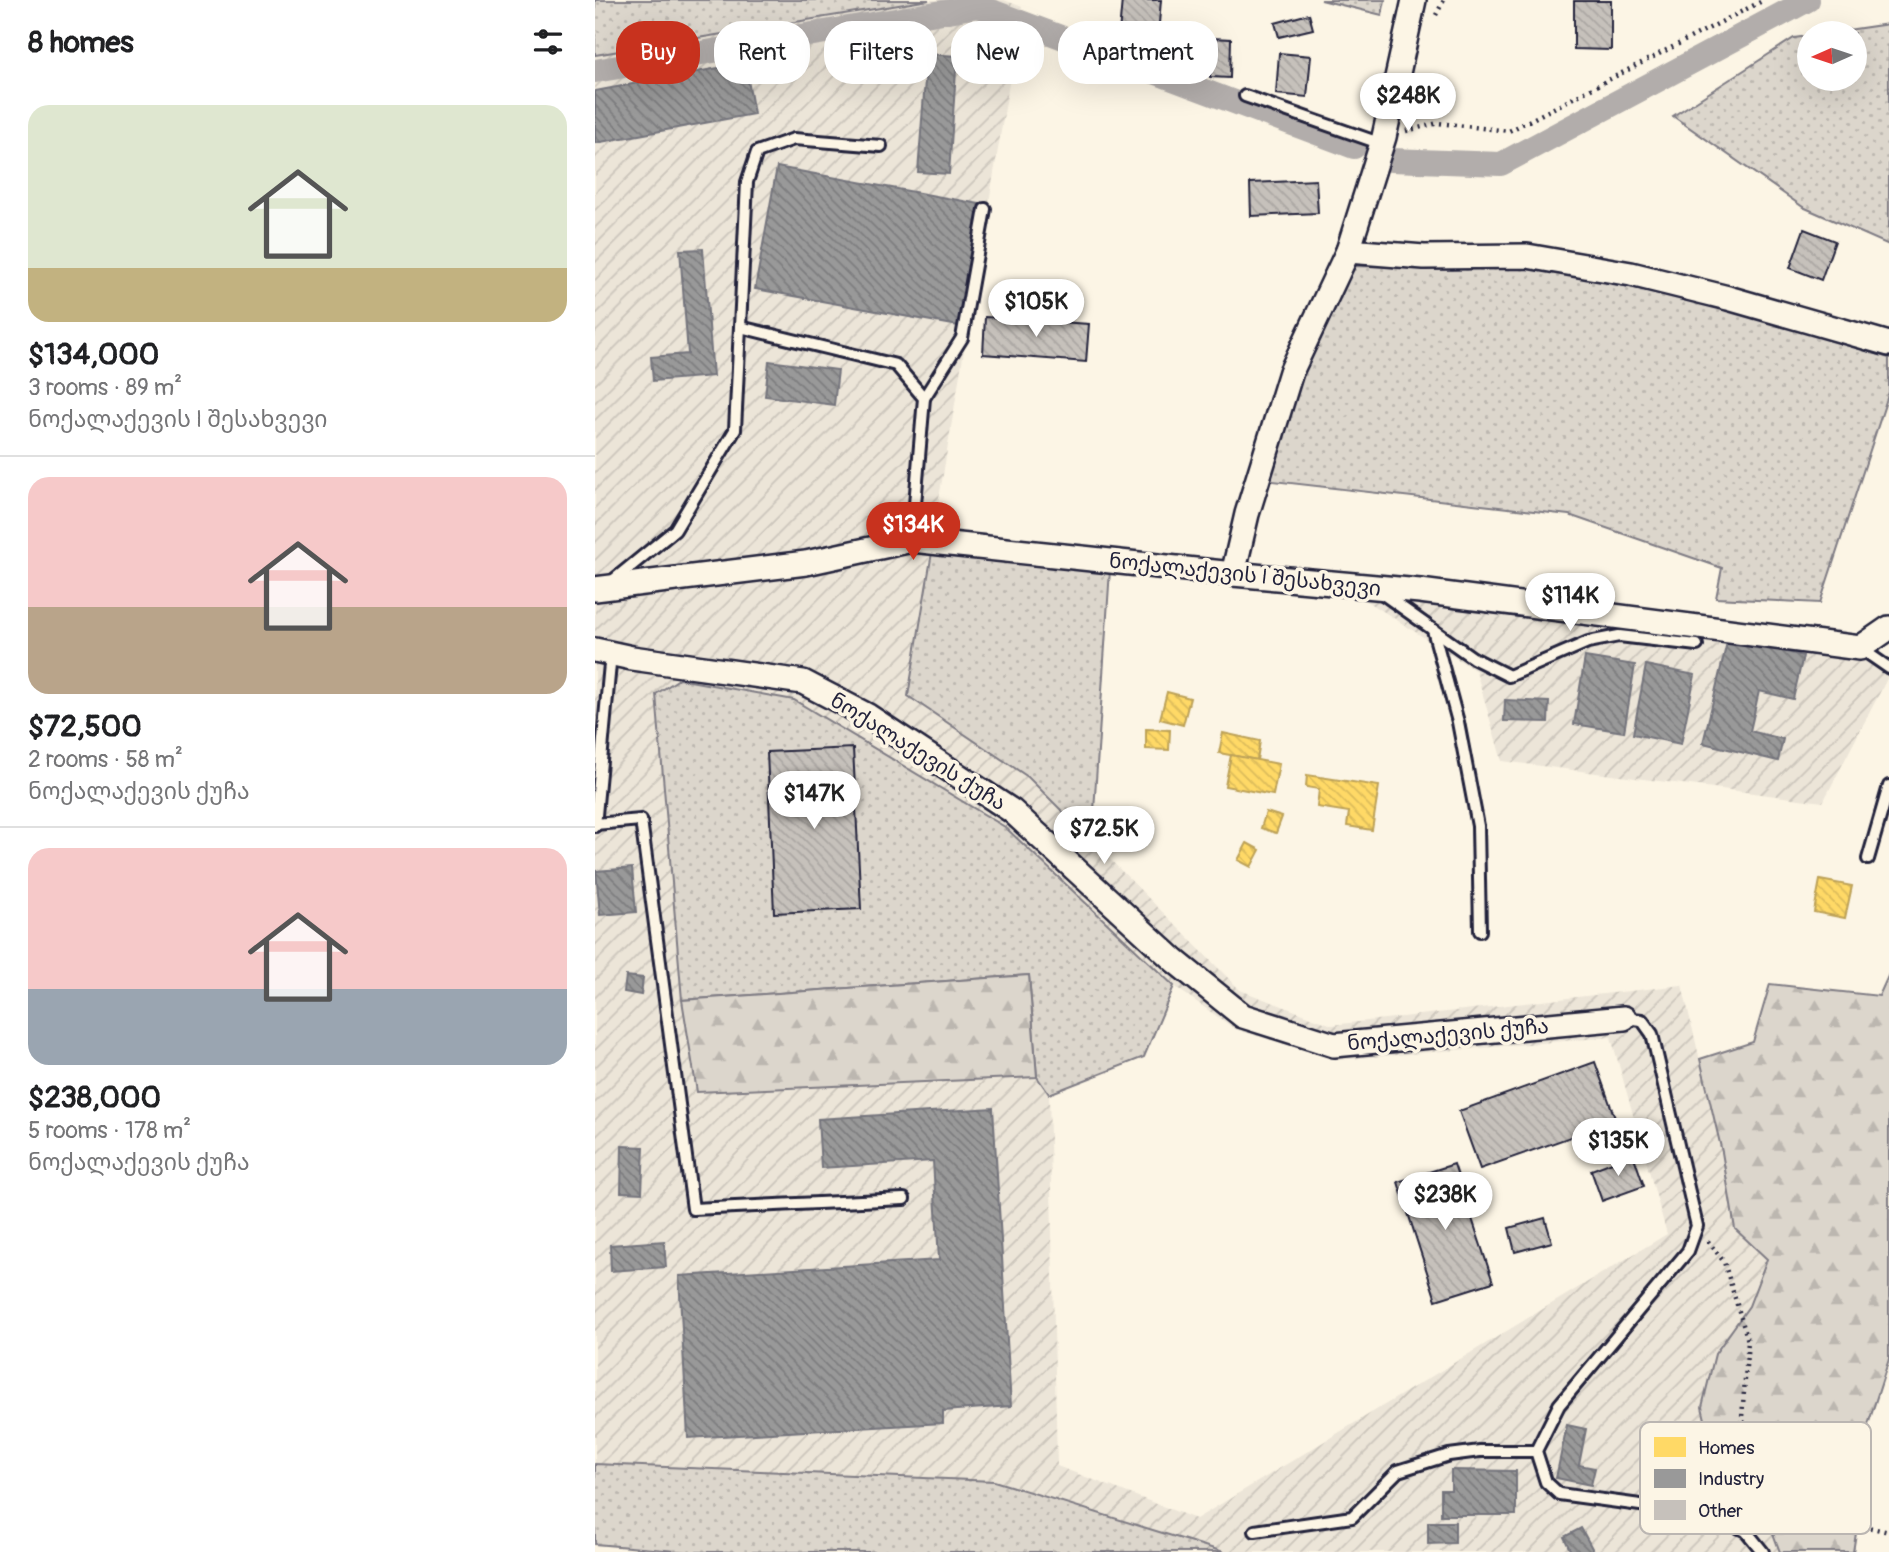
<!DOCTYPE html>
<meta charset="utf-8">
<style>
body{margin:0;font-family:Pangolin,"Noto Sans Georgian",sans-serif;background:#f6f6f6;color:#202124;height:100vh;display:flex;flex-direction:column;font-size:26px;white-space:nowrap}
*{box-sizing:border-box;margin:0}
p{font-size:23px;color:#757577}
.icon{flex:none;width:38px;height:38px;fill:none;stroke:currentColor;stroke-width:2;stroke-linecap:round;stroke-linejoin:round}
.map{position:relative;flex:1;overflow:hidden}
.details{display:flex;flex-direction:column;background:#fff;width:595px}
.details>*{flex:none}
.top-card{position:absolute;left:21px;top:21px;width:665px;height:63px;display:flex;gap:14px}
.needle{width:46px;rotate:267deg}
.buttons{position:absolute;left:1202px;top:21px;display:grid;gap:14px}
.buttons a{display:grid;place-items:center;width:70px;height:70px;border-radius:50%;background:#fff;box-shadow:0 7px 28px #0002;font-size:35px}
.price{position:absolute;translate:-50% -60px;padding:0 16px;border-radius:24px;background:#fff;color:#222;font-size:23px;line-height:46px;filter:drop-shadow(0 2px 4px #0008)}
.price::after{content:'';position:absolute;left:50%;top:42px;width:21px;height:16px;margin-left:-10px;background:inherit;clip-path:polygon(0 0,100% 0,50% 100%)}
.price.current{background:#c8321e;color:#fff}
ul{padding:0;list-style:none}
li{display:grid;align-content:center;gap:14px;height:371px;padding:0 28px}
li+li{border-top:2px solid #e0e0e0}
li span{display:grid;place-items:center;height:217px;border-radius:21px;color:#555}
li>.icon{margin-inline-start:auto}
span .icon{width:126px;height:126px;fill:#fffc;stroke-width:1}
li b{font-size:30px}
h2{display:flex;justify-content:space-between;align-items:center;height:84px;padding:0 28px;font-size:30px}
.tag{padding:0 24px;border-radius:28px;background:#fff;box-shadow:0 7px 28px #0002;font-size:24px;line-height:63px}
.tag.current{background:#c8321e;color:#fff}
main{display:flex;flex:1;min-height:0}
.map>svg:first-child{display:block}
.industrial{fill:url(#industrial-furrows);fill-rule:evenodd}
.grass{fill:url(#grass-dots);stroke:#7f7c84;stroke-width:2}
.forest{fill:url(#forest-firs);stroke:#7f7c84;stroke-width:2}
.homes{fill:url(#homes-back-hatch);stroke:#bda259;stroke-width:2}
.industry{fill:url(#industry-back-hatch);stroke:#75757d;stroke-width:2}
.lines{fill:none;stroke-linecap:round;stroke-linejoin:round}
.canal{stroke:#b2adab;stroke-width:24}
.building{fill:url(#building-back-hatch);stroke:#22223b;stroke-width:2}
.service-casing{stroke:#22223b;stroke-width:16}
.minor-casing{stroke:#22223b;stroke-width:28}
.path{stroke:#22223b;stroke-width:4.5;stroke-dasharray:2 5;stroke-linecap:butt}
.service{stroke:#fcf5e5;stroke-width:10}
.minor{stroke:#fcf5e5;stroke-width:23}
.labels{text-anchor:middle;dominant-baseline:central;stroke-width:7;stroke-linejoin:round;paint-order:stroke}
.street-label{font-size:21px;fill:#22223b;stroke:#fcf5e5}
.key{fill:#fcf5e5;stroke:#bbb6b2;stroke-width:2}
.key-label{font-size:19px;fill:#22223b}
</style>
<main>
<section class="details">
<h2>8 homes<svg class="icon" aria-label="filters" viewBox="0 0 24 24"><path d="M4 7h16M4 17h16"/><circle cx="9" cy="7" r="2"/><circle cx="15" cy="17" r="2"/></svg></h2>
<ul>
<li><span style="background:linear-gradient(#dfe7d0 75%,#c2b280 0)"><svg class="icon" aria-label="home" viewBox="0 0 24 24"><path d="M3 11l9-7 9 7M6 9v11h12V9"/></svg></span><div><b>$134,000</b><p>3 rooms · 89 m²</p><p>ნოქალაქევის I შესახვევი</p></div></li>
<li><span style="background:linear-gradient(#f6c9c9 60%,#b9a48a 0)"><svg class="icon" aria-label="home" viewBox="0 0 24 24"><path d="M3 11l9-7 9 7M6 9v11h12V9"/></svg></span><div><b>$72,500</b><p>2 rooms · 58 m²</p><p>ნოქალაქევის ქუჩა</p></div></li>
<li><span style="background:linear-gradient(#f6c9c9 65%,#9aa5b1 0)"><svg class="icon" aria-label="home" viewBox="0 0 24 24"><path d="M3 11l9-7 9 7M6 9v11h12V9"/></svg></span><div><b>$238,000</b><p>5 rooms · 178 m²</p><p>ნოქალაქევის ქუჩა</p></div></li>
</ul>
</section>
<div class="map">
<svg width="1294" height="1552" viewBox="0 0 1294 1552">
<defs>
<pattern id="industrial-furrows" width="10" height="10" patternUnits="userSpaceOnUse" patternTransform="scale(1.75)"><rect width="10" height="10" fill="#ece5d8"/><path d="M-1 1l2-2M0 10L10 0M9 11l2-2" fill="none" stroke="#cac4ba"/></pattern>
<pattern id="grass-dots" width="8" height="8" patternUnits="userSpaceOnUse" patternTransform="scale(1.75)"><rect width="8" height="8" fill="#dcd6cc"/><path d="M2 2h.1M6 6h.1" fill="none" stroke="#bcb7b0" stroke-width="1.8" stroke-linecap="round"/></pattern>
<pattern id="forest-firs" width="22" height="20" patternUnits="userSpaceOnUse" patternTransform="scale(1.75)"><rect width="22" height="20" fill="#dcd6cc"/><path d="M5 1l3.5 6h-7zM16 11l3.5 6h-7z" fill="#bcb7b0"/></pattern>
<pattern id="homes-back-hatch" width="6" height="6" patternUnits="userSpaceOnUse" patternTransform="scale(1.75)"><rect width="6" height="6" fill="#ffd966"/><path d="M-1 5l2 2M0 0l6 6M5-1l2 2" fill="none" stroke="#daba59"/></pattern>
<pattern id="industry-back-hatch" width="6" height="6" patternUnits="userSpaceOnUse" patternTransform="scale(1.75)"><rect width="6" height="6" fill="#999"/><path d="M-1 5l2 2M0 0l6 6M5-1l2 2" fill="none" stroke="#7c7c7e"/></pattern>
<pattern id="building-back-hatch" width="6" height="6" patternUnits="userSpaceOnUse" patternTransform="scale(1.75)"><rect width="6" height="6" fill="#c6c1bb"/><path d="M-1 5l2 2M0 0l6 6M5-1l2 2" fill="none" stroke="#aaa6a2"/></pattern>
</defs>
<rect width="100%" height="100%" fill="#fcf5e5"/>
<filter id="ink" filterUnits="userSpaceOnUse"><feTurbulence type="fractalNoise" baseFrequency=".0143" numOctaves="2"/><feDisplacementMap in="SourceGraphic" scale="14" xChannelSelector="R" yChannelSelector="G"/><feConvolveMatrix kernelMatrix="1 2 1 2 8 2 1 2 1" color-interpolation-filters="sRGB"/></filter>
<g filter="url(#ink)">
<g class="industrial">
<path d="M 335,0 L 409,0 L 427,7 L 339,528 L 313,696 L 433,777 L 645,990 L 737,1025 L 1087,985 L 1127,1152 L 1140,1229 L 1172,1258 L 1154,1306 L 1120,1354 L 1124,1477 L 1170,1512 L 1185,1552 L 629,1552 L 399,1481 L 0,1464 L 0,55 ZM 84,679 L 199,700 L 410,827 L 579,986 L 640,1029 L 742,1060 L 1016,1037 L 1072,1234 L 601,1519 L 462,1466 L 454,1094 L 442,1077 L 102,1092 L 87,1000 L 61,693 Z"/>
<path d="M 840,593 L 1251,631 L 1294,675 L 1228,802 L 907,761 L 881,671 L 766,597 Z"/>
</g>
<g class="grass">
<path d="M 0,0 L 334,0 L 0,55 Z"/>
<path d="M 726,0 L 790,0 L 787,15 Z"/>
<path d="M 1294,24 L 1294,245 L 1208,207 L 1078,116 L 1199,38 L 1214,36 L 1214,79 L 1260,79 L 1260,33 L 1232,33 Z"/>
<path d="M 758,266 L 937,267 L 1132,307 L 1294,358 L 1294,392 L 1225,603 L 1121,598 L 1127,568 L 974,515 L 669,480 L 701,366 Z"/>
<path d="M 337,552 L 515,570 L 497,841 L 433,777 L 313,696 Z"/>
<path d="M 84,679 L 199,700 L 410,827 L 579,986 L 549,1057 L 454,1094 L 442,1077 L 434,975 L 87,1000 L 61,694 Z"/>
<path d="M 0,1464 L 399,1481 L 629,1552 L 93,1552 L 0,1544 Z"/>
</g>
<g class="forest">
<path d="M 1294,974 L 1294,1359 L 1267,1444 L 1265,1508 L 1258,1552 L 1185,1552 L 1170,1512 L 1124,1477 L 1107,1407 L 1120,1354 L 1154,1306 L 1172,1259 L 1140,1229 L 1127,1152 L 1105,1059 L 1158,1042 L 1175,984 L 1284,996 Z"/>
<path d="M 434,975 L 442,1077 L 102,1092 L 87,1000 Z"/>
</g>
<g class="homes">
<path d="M 572,692 L 595,698 L 588,725 L 565,719 Z"/>
<path d="M 551,729 L 575,730 L 574,750 L 551,749 Z"/>
<path d="M 628,733 L 665,741 L 662,760 L 624,753 Z"/>
<path d="M 636,755 L 684,764 L 678,795 L 630,786 Z"/>
<path d="M 712,775 L 784,786 L 777,830 L 752,826 L 754,812 L 722,807 L 724,789 L 711,787 Z"/>
<path d="M 671,812 L 687,817 L 681,833 L 666,828 Z"/>
<path d="M 652,843 L 665,850 L 656,867 L 643,860 Z"/>
<path d="M 1225,880 L 1257,886 L 1250,918 L 1219,912 Z"/>
</g>
<g class="industry">
<path d="M 332,54 L 362,56 L 354,174 L 323,172 Z"/>
<path d="M 150,63 L 159,114 L 0,143 L 0,91 Z"/>
<path d="M 182,167 L 385,204 L 364,326 L 160,289 Z"/>
<path d="M 108,249 L 118,376 L 58,381 L 56,357 L 93,354 L 85,250 Z"/>
<path d="M 174,361 L 243,370 L 239,405 L 170,396 Z"/>
<path d="M 1133,638 L 1208,656 L 1198,699 L 1164,691 L 1155,731 L 1188,739 L 1183,761 L 1108,743 Z"/>
<path d="M 990,657 L 1040,665 L 1029,732 L 979,724 Z"/>
<path d="M 1051,665 L 1100,675 L 1086,744 L 1038,734 Z"/>
<path d="M 910,700 L 954,702 L 953,722 L 909,721 Z"/>
<path d="M 37,868 L 41,912 L 5,915 L 1,871 Z"/>
<path d="M 31,976 L 48,978 L 46,995 L 29,992 Z"/>
<path d="M 398,1108 L 416,1406 L 348,1411 L 348,1423 L 93,1438 L 84,1276 L 344,1260 L 338,1161 L 226,1168 L 223,1119 Z"/>
<path d="M 27,1146 L 49,1147 L 47,1193 L 26,1192 Z"/>
<path d="M 69,1241 L 71,1267 L 16,1271 L 15,1245 Z"/>
<path d="M 972,1425 L 991,1429 L 984,1465 L 1000,1468 L 996,1485 L 961,1478 Z"/>
<path d="M 856,1470 L 921,1471 L 921,1515 L 846,1515 L 846,1490 L 856,1490 Z"/>
<path d="M 833,1522 L 860,1522 L 860,1543 L 833,1544 Z"/>
<path d="M 986,1528 L 999,1552 L 976,1552 L 969,1537 Z"/>
</g>
<g class="lines">
<g class="canal">
<path d="M 0,71 L 383,6 L 759,147"/>
<path d="M 796,160 L 906,164 L 1213,0"/>
</g>
</g>
<g class="building">
<path d="M 527,0 L 566,0 L 562,47 L 523,44 Z"/>
<path d="M 979,1 L 1016,1 L 1016,50 L 979,49 Z"/>
<path d="M 714,14 L 718,29 L 684,37 L 680,23 Z"/>
<path d="M 617,38 L 636,39 L 635,78 L 615,77 Z"/>
<path d="M 684,53 L 716,56 L 712,97 L 681,94 Z"/>
<path d="M 721,180 L 723,213 L 656,216 L 655,183 Z"/>
<path d="M 1209,229 L 1240,241 L 1226,280 L 1195,268 Z"/>
<path d="M 390,317 L 494,324 L 491,362 L 388,354 Z"/>
<path d="M 258,748 L 266,909 L 179,913 L 172,752 Z"/>
<path d="M 1000,1062 L 1021,1121 L 885,1169 L 864,1111 Z"/>
<path d="M 1038,1154 L 1049,1186 L 1007,1201 L 996,1170 Z"/>
<path d="M 859,1164 L 898,1282 L 841,1300 L 803,1182 Z"/>
<path d="M 950,1218 L 957,1242 L 920,1252 L 914,1228 Z"/>
</g>
<g class="lines">
<g class="service-casing">
<g id="service">
<path d="M 650,96 L 787,144"/>
<path d="M 145,327 L 301,365 L 329,398 L 317,540"/>
<path d="M 329,398 L 367,338 L 390,209"/>
<path d="M 15,583 L 80,530 L 140,430 L 152,182 L 162,152 L 199,139 L 286,146"/>
<path d="M 785,592 L 878,658 L 914,676 L 993,642 L 1024,636 L 1102,645"/>
<path d="M 838,630 L 863,722 L 883,826 L 885,931"/>
<path d="M 1265,648 L 1294,668"/>
<path d="M 0,824 L 46,820 L 98,1209 L 309,1199"/>
<path d="M 0,826 L 16,653"/>
<path d="M 1273,859 L 1294,786"/>
<path d="M 1029,1018 L 1047,1020 L 1057,1034 L 1102,1226 L 1093,1251 L 964,1405 L 941,1451 L 951,1482 L 964,1494 L 1119,1515 L 1151,1531 L 1168,1552"/>
<path d="M 660,1531 L 757,1517 L 803,1471 L 854,1455 L 885,1451 L 941,1451"/>
</g>
</g>
<g class="minor-casing">
<g id="minor">
<path d="M 753,251 L 829,257 L 932,256 L 1036,274 L 1133,298 L 1294,344"/>
<path d="M 638,574 L 652,514 L 696,372 L 753,251 L 789,137 L 819,0"/>
<path d="M 0,589 L 211,563 L 317,540 L 638,574 L 825,591 L 1265,648 L 1294,628"/>
<path d="M 0,650 L 37,658 L 208,682 L 273,716 L 417,811 L 580,961 L 648,1016 L 739,1045 L 1029,1018"/>
</g>
</g>
<g class="path">
<path d="M 841,15 L 849,0"/>
<path d="M 811,131 L 843,123 L 914,131 L 1169,0"/>
<path d="M 1113,1241 L 1129,1262 L 1153,1341 L 1147,1417 L 1166,1488"/>
<path d="M 1134,1507 L 1166,1488 L 1213,1513 L 1294,1532"/>
</g>
<use href="#service" class="service"/>
<use href="#minor" class="minor"/>
</g>
</g>
<g class="labels">
<g class="street-label">
<text transform="translate(650 575) rotate(6)">ნოქალაქევის I შესახვევი</text>
<text transform="translate(323 752) rotate(32)">ნოქალაქევის ქუჩა</text>
<text transform="translate(853 1035) rotate(-5)">ნოქალაქევის ქუჩა</text>
</g>
</g>
<rect x="1045" y="1422" width="231" height="112" rx="10" class="key"/>
<rect x="1059" y="1437" width="32" height="20" fill="#ffd966"/>
<rect x="1059" y="1469" width="32" height="19" fill="#999"/>
<rect x="1059" y="1500" width="32" height="20" fill="#c6c1bb"/>
<g class="key-label">
<text x="1103" y="1454">Homes</text>
<text x="1103" y="1485">Industry</text>
<text x="1103" y="1517">Other</text>
</g>
</svg>
<div class="buttons">
<a><svg class="needle" viewBox="-14 -14 28 28"><path d="M0-13l5 13h-10z" fill="#e53935"/><path d="M0 13l5-13h-10z" fill="#757577"/></svg></a>
</div>
<b class="price" style="left:813px;top:133px">$248K</b>
<b class="price" style="left:441px;top:339px">$105K</b>
<b class="price current" style="left:318px;top:562px">$134K</b>
<b class="price" style="left:975px;top:633px">$114K</b>
<b class="price" style="left:219px;top:831px">$147K</b>
<b class="price" style="left:509px;top:866px">$72.5K</b>
<b class="price" style="left:1023px;top:1178px">$135K</b>
<b class="price" style="left:850px;top:1232px">$238K</b>
<div class="top-card">
<a class="tag current">Buy</a>
<a class="tag">Rent</a>
<a class="tag">Filters</a>
<a class="tag">New</a>
<a class="tag">Apartment</a>
</div>
</div>
</main>
